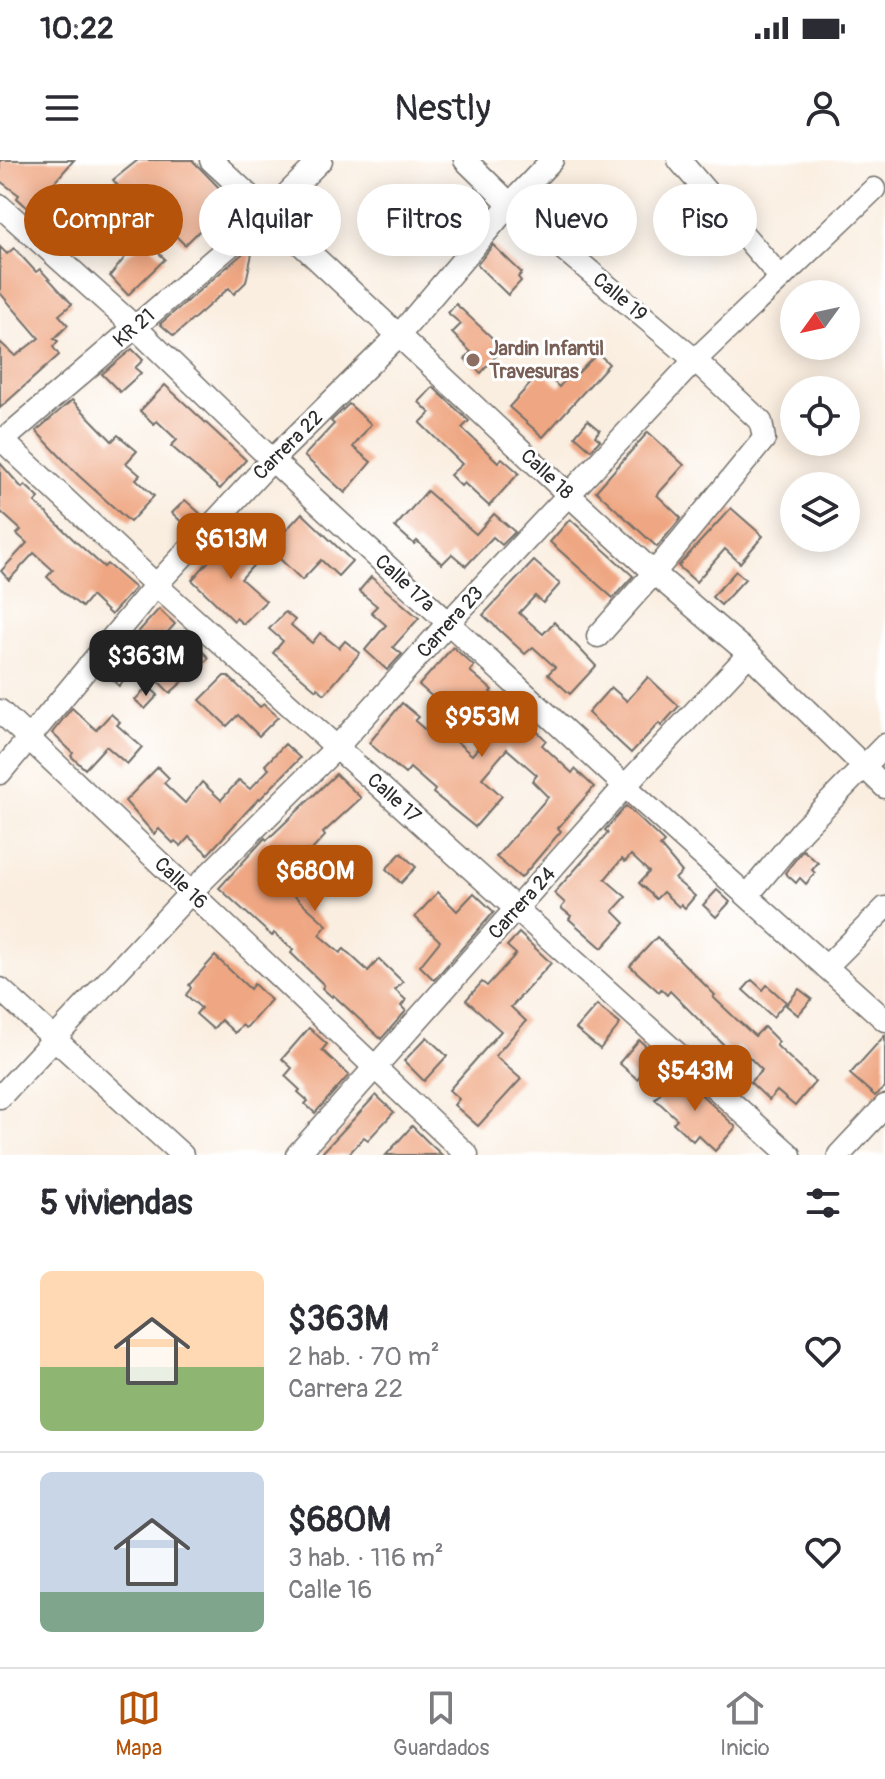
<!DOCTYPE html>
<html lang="es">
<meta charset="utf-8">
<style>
body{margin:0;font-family:Pangolin,sans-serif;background:#f2f2f3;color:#2b2b33;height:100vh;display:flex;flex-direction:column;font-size:30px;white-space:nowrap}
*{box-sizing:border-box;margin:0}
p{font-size:26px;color:#7c7c81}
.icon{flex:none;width:44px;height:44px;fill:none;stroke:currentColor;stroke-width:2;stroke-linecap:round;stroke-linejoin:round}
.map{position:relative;height:995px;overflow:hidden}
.panel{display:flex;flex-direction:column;background:#fff;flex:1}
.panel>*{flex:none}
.guide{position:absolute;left:24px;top:24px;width:838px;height:72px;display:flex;gap:16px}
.needle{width:52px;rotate:237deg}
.tools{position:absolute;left:780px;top:120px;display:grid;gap:16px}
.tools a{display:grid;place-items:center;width:80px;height:80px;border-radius:50%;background:#fff;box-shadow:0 4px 20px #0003;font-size:40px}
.price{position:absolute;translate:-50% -68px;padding:0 18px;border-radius:16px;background:#b45309;color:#fff;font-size:26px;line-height:52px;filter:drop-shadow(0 2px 4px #0008)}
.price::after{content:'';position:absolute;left:50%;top:48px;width:24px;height:18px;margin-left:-12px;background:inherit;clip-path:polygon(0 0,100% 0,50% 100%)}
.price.on{background:#222;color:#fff}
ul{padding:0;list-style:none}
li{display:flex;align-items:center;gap:24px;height:200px;padding:0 40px}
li+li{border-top:2px solid #e1e1e2}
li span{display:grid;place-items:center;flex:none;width:224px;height:160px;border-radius:12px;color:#555}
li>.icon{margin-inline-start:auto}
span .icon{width:96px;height:96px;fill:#fffc;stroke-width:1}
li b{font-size:34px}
h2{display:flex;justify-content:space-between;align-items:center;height:96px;padding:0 40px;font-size:34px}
.pill{padding:0 28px;border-radius:36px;background:#fff;box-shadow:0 4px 20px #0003;font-size:28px;line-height:72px}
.pill.on{background:#b45309;color:#fff}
.status{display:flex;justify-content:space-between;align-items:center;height:56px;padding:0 40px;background:#fff;direction:ltr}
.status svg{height:22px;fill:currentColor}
header{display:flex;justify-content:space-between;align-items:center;height:104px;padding:0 40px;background:#fff;font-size:36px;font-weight:600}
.menu{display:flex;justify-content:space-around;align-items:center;height:112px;border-top:2px solid #e1e1e2;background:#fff;font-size:22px;color:#7c7c81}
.menu a{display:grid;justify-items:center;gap:4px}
.menu .on{color:#b45309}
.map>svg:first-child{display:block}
.building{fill:#efa783}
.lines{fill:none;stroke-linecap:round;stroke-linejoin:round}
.minor-casing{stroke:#736f6a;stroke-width:25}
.minor{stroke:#fff;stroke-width:22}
.education-dot{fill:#8d6e63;stroke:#fff;stroke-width:3}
.labels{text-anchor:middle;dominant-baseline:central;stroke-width:6;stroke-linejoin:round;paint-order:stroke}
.street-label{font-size:20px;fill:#2b2b2b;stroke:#fff}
.education-label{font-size:20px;font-weight:bold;fill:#785e54;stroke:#fff;text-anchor:start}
</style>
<div class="status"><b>10:22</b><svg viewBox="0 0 49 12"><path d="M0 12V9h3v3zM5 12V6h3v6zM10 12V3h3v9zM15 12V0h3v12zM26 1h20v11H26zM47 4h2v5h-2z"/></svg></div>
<header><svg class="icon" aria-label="menu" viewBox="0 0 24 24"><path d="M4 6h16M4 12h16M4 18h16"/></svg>Nestly<svg class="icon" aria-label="person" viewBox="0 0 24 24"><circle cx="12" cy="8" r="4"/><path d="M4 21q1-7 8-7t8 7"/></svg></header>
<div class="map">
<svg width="885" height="995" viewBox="0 0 885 995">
<rect width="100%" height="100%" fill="#fff"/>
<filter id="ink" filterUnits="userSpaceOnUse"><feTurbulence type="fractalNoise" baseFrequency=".0125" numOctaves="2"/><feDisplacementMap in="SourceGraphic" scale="16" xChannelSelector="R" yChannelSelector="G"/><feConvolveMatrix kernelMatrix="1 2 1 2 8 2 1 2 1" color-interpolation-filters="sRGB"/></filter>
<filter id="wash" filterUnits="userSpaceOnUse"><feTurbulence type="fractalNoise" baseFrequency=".006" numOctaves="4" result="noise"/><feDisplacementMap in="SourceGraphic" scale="32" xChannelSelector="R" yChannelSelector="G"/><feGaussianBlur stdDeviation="1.8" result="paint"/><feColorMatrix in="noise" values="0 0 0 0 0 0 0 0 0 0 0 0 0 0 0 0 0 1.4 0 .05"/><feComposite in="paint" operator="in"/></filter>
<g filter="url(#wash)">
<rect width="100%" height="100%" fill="#faeee0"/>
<g id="blocks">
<g class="building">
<path d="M 0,0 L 74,0 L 30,50 L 17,38 L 19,35 L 0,21 Z"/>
<path d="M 138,0 L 192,0 L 231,40 L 185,85 L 164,64 L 162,66 L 128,38 L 113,20 Z"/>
<path d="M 146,81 L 165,99 L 128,135 L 110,116 L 126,96 Z"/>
<path d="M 254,84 L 246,122 L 234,134 L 229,128 L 174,176 L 160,164 Z"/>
<path d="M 493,85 L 522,113 L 518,117 L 521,121 L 508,135 L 477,105 Z"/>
<path d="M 0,87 L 7,94 L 14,88 L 36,112 L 40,109 L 72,144 L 59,155 L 68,165 L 54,179 L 58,181 L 53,187 L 59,195 L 0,248 L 0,182 L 15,196 L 39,178 L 0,133 Z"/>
<path d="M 456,144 L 503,188 L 481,213 L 465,199 L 471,192 L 452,173 L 461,164 L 448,153 Z"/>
<path d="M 132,189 L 143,200 L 135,208 L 141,213 L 120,232 L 102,214 Z"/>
<path d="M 598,193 L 609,204 L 543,277 L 509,247 L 542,211 L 559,227 L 571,213 L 575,216 Z"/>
<path d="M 165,225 L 246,300 L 220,329 L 171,286 L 177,280 L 157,261 L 154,264 L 140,251 Z"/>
<path d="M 433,227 L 469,261 L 462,268 L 498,302 L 502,298 L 519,313 L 489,346 L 464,323 L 461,326 L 450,315 L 462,304 L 420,263 L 430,253 L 419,242 Z"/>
<path d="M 72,240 L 112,281 L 118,275 L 137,291 L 126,303 L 140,315 L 136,319 L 154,336 L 130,362 L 78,315 L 36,271 Z"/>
<path d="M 349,244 L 371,264 L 353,287 L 371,302 L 345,333 L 304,296 L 334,264 L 331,261 Z"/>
<path d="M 588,260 L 600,270 L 595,276 L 600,280 L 591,290 L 575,276 Z"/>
<path d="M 648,272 L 684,305 L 657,335 L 681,358 L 657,387 L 596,331 Z"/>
<path d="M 0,303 L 22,328 L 25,325 L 39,338 L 35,342 L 75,381 L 104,407 L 107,404 L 135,428 L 111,455 L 91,436 L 82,447 L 64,433 L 47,417 L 53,410 L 34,393 L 9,420 L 1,411 L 27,383 L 17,374 L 21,370 L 0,351 Z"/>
<path d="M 427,331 L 476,374 L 494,354 L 515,372 L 502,385 L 493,377 L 466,406 L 452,394 L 442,404 L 417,381 L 414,384 L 395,367 Z"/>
<path d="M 185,340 L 202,355 L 189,369 L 172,353 Z"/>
<path d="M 731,348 L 763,376 L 740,403 L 725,389 L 696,422 L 678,406 Z"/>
<path d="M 302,353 L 352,401 L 338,416 L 321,400 L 302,420 L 278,397 L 283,392 L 274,383 Z"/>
<path d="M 570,359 L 633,416 L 613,438 L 550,382 Z"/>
<path d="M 231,376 L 258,400 L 241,419 L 266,441 L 243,464 L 236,458 L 234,461 L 192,420 Z"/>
<path d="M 534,401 L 560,424 L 543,443 L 535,436 L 519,453 L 543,474 L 554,462 L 596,506 L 570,534 L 548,514 L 555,507 L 533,487 L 525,494 L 483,455 Z"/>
<path d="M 736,411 L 745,419 L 721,445 L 712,437 Z"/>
<path d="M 371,417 L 419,458 L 393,487 L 402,494 L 387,510 L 365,490 L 386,465 L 371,452 L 377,446 L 359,431 Z"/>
<path d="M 159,449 L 175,464 L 119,526 L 103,511 Z"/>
<path d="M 285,452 L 295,460 L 291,465 L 312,483 L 320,473 L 339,488 L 345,481 L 360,493 L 325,534 L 317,528 L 316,530 L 273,493 L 283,481 L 269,469 Z"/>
<path d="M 192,481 L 209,498 L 170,533 L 158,521 Z"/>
<path d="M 453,487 L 474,506 L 470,511 L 492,530 L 490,532 L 511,551 L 513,548 L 546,580 L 542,585 L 572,613 L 575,609 L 594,627 L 558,668 L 561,671 L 521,718 L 496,697 L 548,637 L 532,621 L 537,615 L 507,589 L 482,618 L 502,636 L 475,667 L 433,633 L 435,630 L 410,608 L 405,614 L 369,583 L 402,543 L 419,557 L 415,561 L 437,580 L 444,571 L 472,595 L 492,572 L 472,554 L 463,564 L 419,525 Z"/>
<path d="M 224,516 L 228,516 L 260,547 L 264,544 L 278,557 L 259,576 L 238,555 L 227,566 L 200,540 Z"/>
<path d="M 648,517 L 679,546 L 661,566 L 659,563 L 631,593 L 588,553 L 611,527 L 627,541 Z"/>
<path d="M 148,526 L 158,535 L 145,549 L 135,540 Z"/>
<path d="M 72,548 L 96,570 L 111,554 L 120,562 L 117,565 L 142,587 L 127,604 L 106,586 L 85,609 L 71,596 L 73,593 L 52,573 Z"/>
<path d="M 285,584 L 300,598 L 260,639 L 259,638 L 208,694 L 189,677 L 181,686 L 175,681 L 173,683 L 159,669 L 154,674 L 125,641 L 158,607 L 169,618 L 164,623 L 185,643 L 202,622 L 221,640 L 239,620 L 250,629 L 269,609 L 265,605 Z"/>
<path d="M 336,614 L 361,638 L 323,673 L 325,676 L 310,692 L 308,690 L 295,703 L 285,693 L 265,714 L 287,734 L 290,732 L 327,765 L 319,775 L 340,793 L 344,789 L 368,811 L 379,799 L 403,822 L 395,830 L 406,840 L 401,846 L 406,851 L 381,879 L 333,835 L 332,837 L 322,828 L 324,825 L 291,793 L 293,790 L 274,773 L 272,776 L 219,728 L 265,678 L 267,680 Z"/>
<path d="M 626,646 L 664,682 L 660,686 L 682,712 L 675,719 L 695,736 L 685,748 L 681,744 L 679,747 L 663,732 L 656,739 L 639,723 L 649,712 L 631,695 L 625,702 L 622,699 L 605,719 L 626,737 L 613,751 L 625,763 L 602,788 L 569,759 L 571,756 L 561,748 L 565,743 L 554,733 L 608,673 L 605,670 Z"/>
<path d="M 803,690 L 818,703 L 812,710 L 815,713 L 806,724 L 800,718 L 796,723 L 785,713 Z"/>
<path d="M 401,693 L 416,707 L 401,723 L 386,709 Z"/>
<path d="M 717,730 L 730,742 L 716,757 L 703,745 Z"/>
<path d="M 438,732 L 457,751 L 474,733 L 494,752 L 434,820 L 420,806 L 440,781 L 415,757 Z"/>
<path d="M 519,773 L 551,803 L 511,847 L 526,861 L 495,896 L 521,919 L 478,966 L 454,945 L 459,939 L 449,930 L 501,871 L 466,840 L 482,822 L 487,826 L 516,794 L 507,786 Z"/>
<path d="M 657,777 L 715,835 L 713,837 L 735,858 L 755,876 L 764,867 L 779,882 L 776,885 L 815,922 L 795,946 L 777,931 L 769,940 L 750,922 L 762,910 L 740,888 L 737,886 L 731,892 L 670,831 L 667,835 L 661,829 L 659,832 L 630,806 Z"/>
<path d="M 215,796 L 250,829 L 254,824 L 271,840 L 246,868 L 242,865 L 235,873 L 221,860 L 213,869 L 196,854 L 201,848 L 186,835 L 191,828 L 189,825 Z"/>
<path d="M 752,820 L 763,830 L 767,825 L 786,842 L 773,857 L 743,830 Z"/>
<path d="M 799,829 L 812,839 L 798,855 L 786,845 Z"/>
<path d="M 597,845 L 620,864 L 600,889 L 576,869 Z"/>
<path d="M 309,868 L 327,884 L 322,890 L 349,915 L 315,953 L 305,944 L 308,941 L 298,932 L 300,930 L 285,916 L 292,908 L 282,899 Z"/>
<path d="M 885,875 L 885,927 L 875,936 L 850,914 Z"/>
<path d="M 427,877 L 447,896 L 424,921 L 404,901 Z"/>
<path d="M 639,880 L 657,896 L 637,919 L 619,903 Z"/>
<path d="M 678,913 L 736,967 L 715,991 L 698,975 L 693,981 L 673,963 L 677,959 L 655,939 Z"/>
<path d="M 376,935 L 394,952 L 368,980 L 364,977 L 348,995 L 320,995 Z"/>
<path d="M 412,966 L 427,981 L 442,995 L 386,995 Z"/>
</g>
</g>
</g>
<g filter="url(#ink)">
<use href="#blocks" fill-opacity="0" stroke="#736f6a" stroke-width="2"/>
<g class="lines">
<g class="minor-casing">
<g id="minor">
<path d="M 211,0 L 568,334 L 654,413 L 749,494 L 885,627"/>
<path d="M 465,0 L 510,44 L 695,200 L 761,262 L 764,279 L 654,413 L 598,476"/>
<path d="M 679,0 L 781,118"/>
<path d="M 0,46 L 135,167 L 272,300 L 625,626 L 885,860"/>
<path d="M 0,278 L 156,425 L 790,995"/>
<path d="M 0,283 L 268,53 L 321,0"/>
<path d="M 0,551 L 467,995"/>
<path d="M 0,613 L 156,425 L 272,300 L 400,174 L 510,44 L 552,0"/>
<path d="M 748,735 L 802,670 L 885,585"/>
<path d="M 826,807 L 885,748"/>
<path d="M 0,829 L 182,995"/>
<path d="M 0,937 L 191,732 L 337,587 L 449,462 L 695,200 L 874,29"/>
<path d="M 297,995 L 625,626 L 749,494"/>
<path d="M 839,995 L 885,946"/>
</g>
</g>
<use href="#minor" class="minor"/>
</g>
</g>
<circle class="education-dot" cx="473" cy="200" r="8"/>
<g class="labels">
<g class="street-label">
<text transform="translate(620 137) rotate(40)">Calle 19</text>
<text transform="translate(134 168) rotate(-41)">KR 21</text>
<text transform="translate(288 285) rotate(-45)">Carrera 22</text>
<text transform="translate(547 314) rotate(43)">Calle 18</text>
<text transform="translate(405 423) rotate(43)">Calle 17a</text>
<text transform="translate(450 462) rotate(-48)">Carrera 23</text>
<text transform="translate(394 638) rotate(42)">Calle 17</text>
<text transform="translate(181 723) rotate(44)">Calle 16</text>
<text transform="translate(522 743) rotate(-48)">Carrera 24</text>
</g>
<g class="education-label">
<text x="489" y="188">Jardin Infantil<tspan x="489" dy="23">Travesuras</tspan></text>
</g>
</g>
</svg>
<div class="tools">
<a><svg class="needle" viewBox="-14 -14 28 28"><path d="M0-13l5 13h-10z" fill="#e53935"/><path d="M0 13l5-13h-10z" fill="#7c7c81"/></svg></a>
<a><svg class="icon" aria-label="locate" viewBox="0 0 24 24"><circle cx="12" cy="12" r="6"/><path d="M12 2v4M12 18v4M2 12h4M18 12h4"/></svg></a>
<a><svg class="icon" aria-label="layers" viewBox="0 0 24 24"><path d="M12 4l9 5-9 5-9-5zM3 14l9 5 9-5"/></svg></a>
</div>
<b class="price" style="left:231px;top:421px">$613M</b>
<b class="price on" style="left:146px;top:538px">$363M</b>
<b class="price" style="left:482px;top:599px">$953M</b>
<b class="price" style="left:315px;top:753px">$680M</b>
<b class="price" style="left:695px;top:953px">$543M</b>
<div class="guide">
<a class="pill on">Comprar</a>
<a class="pill">Alquilar</a>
<a class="pill">Filtros</a>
<a class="pill">Nuevo</a>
<a class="pill">Piso</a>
</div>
</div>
<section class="panel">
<h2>5 viviendas<svg class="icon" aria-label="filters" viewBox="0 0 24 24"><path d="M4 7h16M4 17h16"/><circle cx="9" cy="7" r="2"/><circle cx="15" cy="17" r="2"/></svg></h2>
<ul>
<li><span style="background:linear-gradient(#ffd9b3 60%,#8fb573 0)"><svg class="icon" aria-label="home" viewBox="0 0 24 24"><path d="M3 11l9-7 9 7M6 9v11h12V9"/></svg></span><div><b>$363M</b><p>2 hab. · 70 m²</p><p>Carrera 22</p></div><svg class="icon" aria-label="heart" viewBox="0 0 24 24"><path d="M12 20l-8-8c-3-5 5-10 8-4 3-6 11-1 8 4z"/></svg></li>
<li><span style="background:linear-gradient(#c9d6e8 75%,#7fa58c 0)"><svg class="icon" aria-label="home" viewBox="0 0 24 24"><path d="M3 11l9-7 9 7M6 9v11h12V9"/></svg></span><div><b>$680M</b><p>3 hab. · 116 m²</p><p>Calle 16</p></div><svg class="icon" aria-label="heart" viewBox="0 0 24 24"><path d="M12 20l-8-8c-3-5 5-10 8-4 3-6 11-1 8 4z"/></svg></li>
</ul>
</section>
<nav class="menu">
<a class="on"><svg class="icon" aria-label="map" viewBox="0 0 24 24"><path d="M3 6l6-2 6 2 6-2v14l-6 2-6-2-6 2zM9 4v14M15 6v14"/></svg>Mapa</a>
<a><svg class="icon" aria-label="saved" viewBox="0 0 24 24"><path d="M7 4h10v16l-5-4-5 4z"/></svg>Guardados</a>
<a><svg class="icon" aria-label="home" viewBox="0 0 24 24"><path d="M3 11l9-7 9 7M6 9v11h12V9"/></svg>Inicio</a>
</nav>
